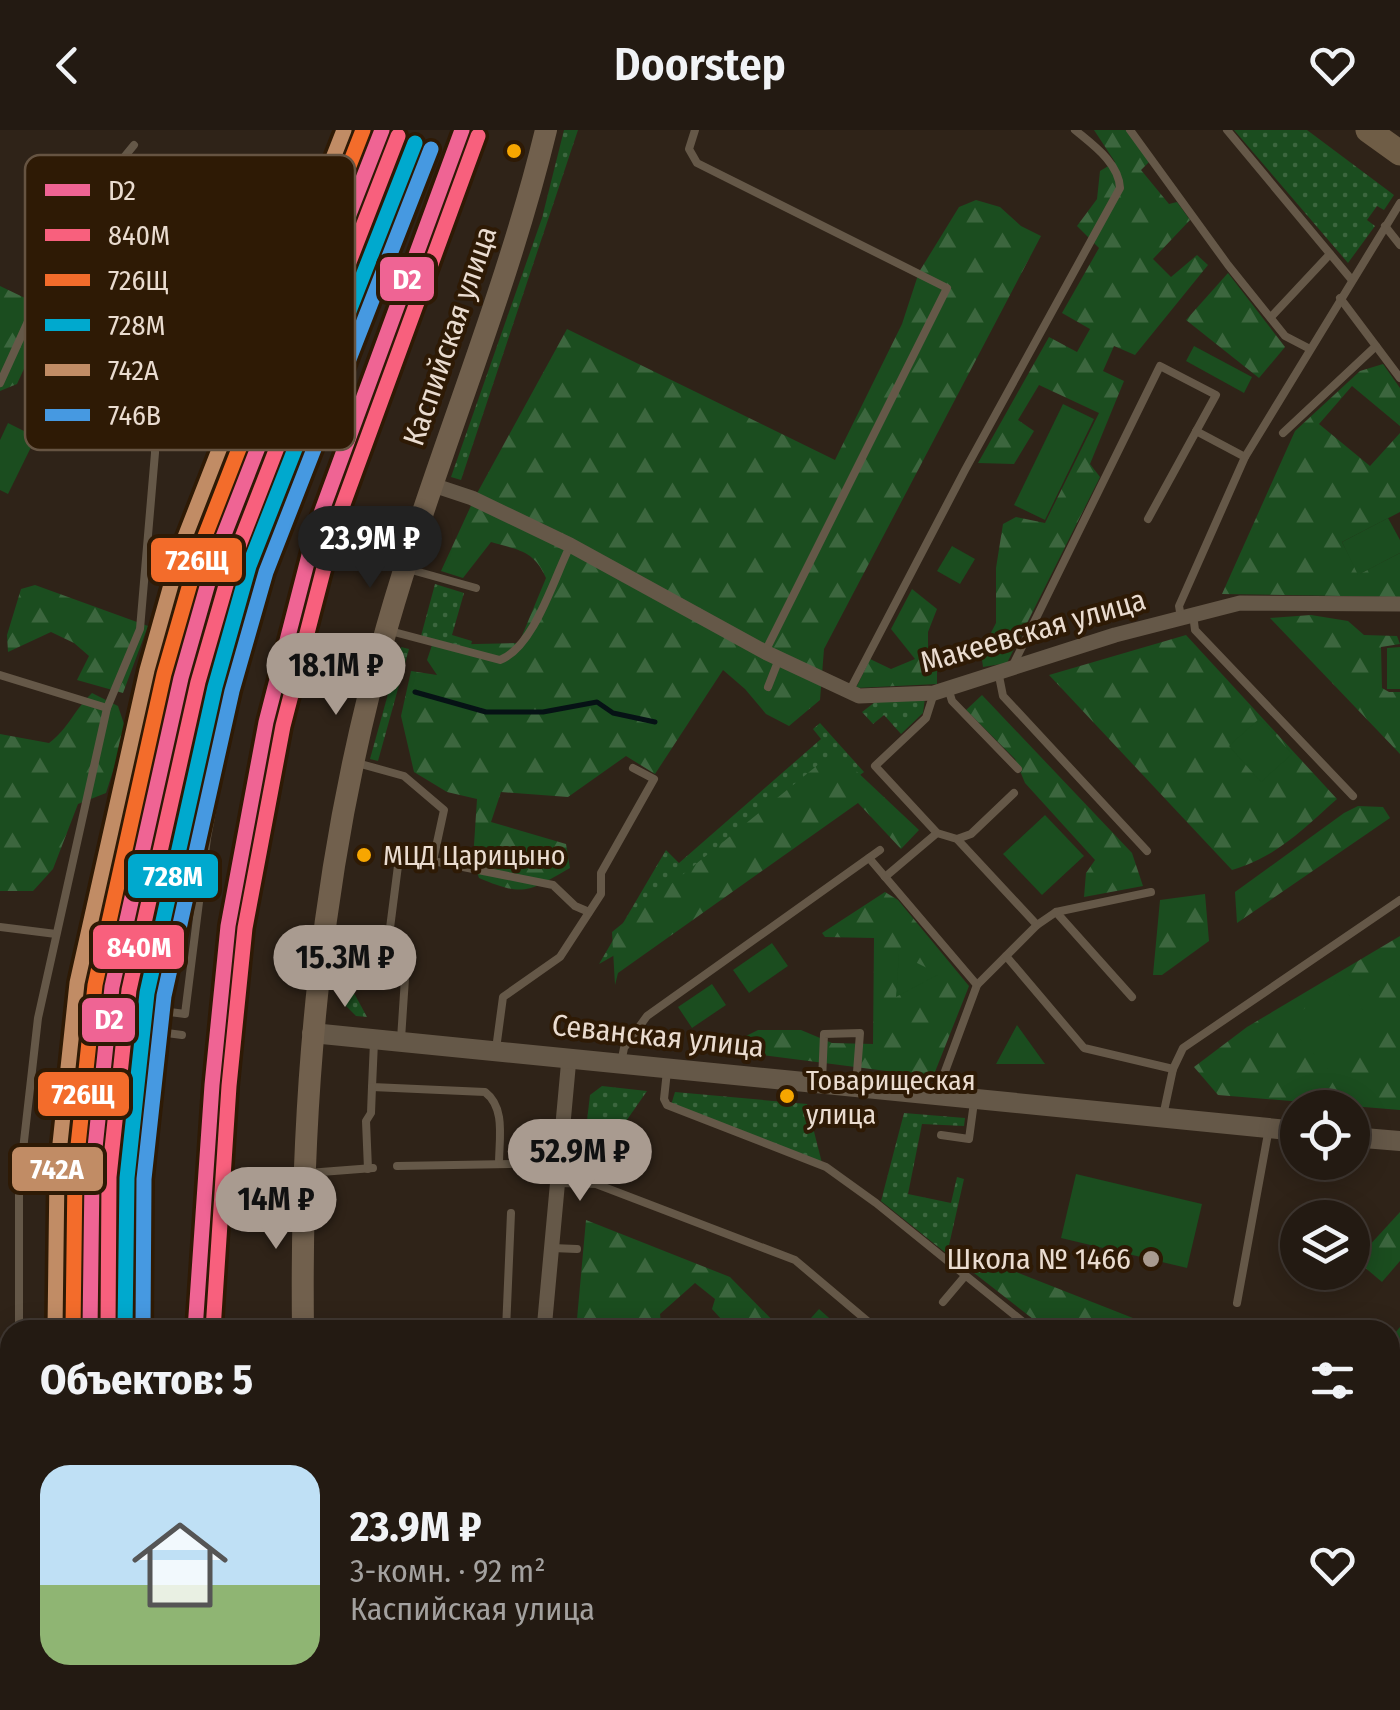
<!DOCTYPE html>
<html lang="ru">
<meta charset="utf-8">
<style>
body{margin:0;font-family:"Fira Sans Condensed",sans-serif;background:#2b231b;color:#f1f3f6;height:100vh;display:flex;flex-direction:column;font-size:38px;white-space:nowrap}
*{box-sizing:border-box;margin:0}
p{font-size:32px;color:#a3a19f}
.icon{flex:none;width:55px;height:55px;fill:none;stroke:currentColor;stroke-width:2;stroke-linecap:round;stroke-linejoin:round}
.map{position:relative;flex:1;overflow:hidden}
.drawer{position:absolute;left:0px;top:1190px;width:1400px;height:390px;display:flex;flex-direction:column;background:#231a12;border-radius:30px 30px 0 0;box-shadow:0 5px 25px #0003,0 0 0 2px #403832}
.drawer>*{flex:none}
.fabs{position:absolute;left:1280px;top:960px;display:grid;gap:20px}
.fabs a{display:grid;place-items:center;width:90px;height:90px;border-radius:50%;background:#231a12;box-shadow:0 5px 25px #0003,0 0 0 2px #403832;font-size:50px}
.price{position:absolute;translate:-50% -85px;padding:0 22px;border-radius:35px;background:#a99b90;color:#111;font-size:32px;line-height:65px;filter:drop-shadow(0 2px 5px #0008)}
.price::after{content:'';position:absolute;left:50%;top:60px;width:30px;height:22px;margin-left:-15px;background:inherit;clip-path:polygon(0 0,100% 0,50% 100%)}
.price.selected{background:#222;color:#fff}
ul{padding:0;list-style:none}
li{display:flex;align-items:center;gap:30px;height:250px;padding:0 40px}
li+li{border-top:2px solid #403832}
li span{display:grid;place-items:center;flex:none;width:280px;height:200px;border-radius:30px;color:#555}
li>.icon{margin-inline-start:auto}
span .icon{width:120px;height:120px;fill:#fffc;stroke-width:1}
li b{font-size:42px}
h2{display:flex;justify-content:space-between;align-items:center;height:120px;padding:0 40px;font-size:42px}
header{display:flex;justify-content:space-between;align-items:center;height:130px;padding:0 40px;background:#231a12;font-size:45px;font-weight:600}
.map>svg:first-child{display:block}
.grass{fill:url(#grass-dots)}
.forest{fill:url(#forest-firs)}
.park{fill:#1b4d1f}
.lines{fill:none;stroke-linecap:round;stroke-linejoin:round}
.stream{stroke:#061215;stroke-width:5}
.service{stroke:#655848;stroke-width:8}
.minor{stroke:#655848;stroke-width:15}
.tertiary{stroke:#655848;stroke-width:20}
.secondary{stroke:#71604d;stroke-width:22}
.primary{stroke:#6f5d46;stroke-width:25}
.rail{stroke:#6a5e52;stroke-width:5;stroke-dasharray:5 10;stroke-linecap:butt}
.rail-1-casing{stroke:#2e1a05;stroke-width:22}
.rail-2-casing{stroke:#2e1a05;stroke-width:22}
.rail-3-casing{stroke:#2e1a05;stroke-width:22}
.rail-4-casing{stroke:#2e1a05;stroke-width:22}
.rail-5-casing{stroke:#2e1a05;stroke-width:22}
.rail-6-casing{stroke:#2e1a05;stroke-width:22}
.rail-1{stroke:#ef6494;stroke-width:15}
.rail-2{stroke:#f8607d;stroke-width:15}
.rail-3{stroke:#f36c2b;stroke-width:15}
.rail-4{stroke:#00a9ce;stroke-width:15}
.rail-5{stroke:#c18c65;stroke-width:15}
.rail-6{stroke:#4699e1;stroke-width:15}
.bus-dot{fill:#f7a600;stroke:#2e1a05;stroke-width:4}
.poi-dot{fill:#a99b90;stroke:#2e1a05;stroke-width:4}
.labels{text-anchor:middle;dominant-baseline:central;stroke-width:8;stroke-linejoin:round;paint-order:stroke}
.bus-label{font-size:28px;fill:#eadcd0;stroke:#2e1a05;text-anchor:start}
.street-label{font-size:30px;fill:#eadcd0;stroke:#2e1a05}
.poi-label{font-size:30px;fill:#eadcd0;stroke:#2e1a05;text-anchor:end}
.key{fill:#2e1a05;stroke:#665442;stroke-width:2.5}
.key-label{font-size:28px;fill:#eadcd0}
.line-badge{stroke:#2e1a05;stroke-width:4}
.badge-label{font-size:28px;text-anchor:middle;font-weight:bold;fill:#fff}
</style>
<header><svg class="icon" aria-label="back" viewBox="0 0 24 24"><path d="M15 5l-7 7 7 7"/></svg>Doorstep<svg class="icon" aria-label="heart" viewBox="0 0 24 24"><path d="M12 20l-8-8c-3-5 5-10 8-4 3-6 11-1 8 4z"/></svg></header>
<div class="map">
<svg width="1400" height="1580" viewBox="0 0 1400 1580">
<defs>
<pattern id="grass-dots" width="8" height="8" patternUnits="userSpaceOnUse" patternTransform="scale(2.5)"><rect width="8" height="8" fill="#1b4d1f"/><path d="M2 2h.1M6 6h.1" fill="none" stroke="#3c663e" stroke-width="1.8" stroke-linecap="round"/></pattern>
<pattern id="forest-firs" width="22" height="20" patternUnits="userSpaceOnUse" patternTransform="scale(2.5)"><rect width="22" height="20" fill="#1b4d1f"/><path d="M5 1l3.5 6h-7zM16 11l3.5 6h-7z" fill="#3c663e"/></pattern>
</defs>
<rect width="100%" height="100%" fill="#2f2318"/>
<g class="grass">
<path d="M 564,0 L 578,0 L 461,350 L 451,347 L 542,88 Z"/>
<path d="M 1234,0 L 1307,0 L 1394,65 L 1384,80 L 1377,76 L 1367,90 L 1375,96 L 1348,133 Z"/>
<path d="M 435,454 L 464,463 L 452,505 L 472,511 L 470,519 L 421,506 Z"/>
<path d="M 401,517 L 409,519 L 378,631 L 370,629 Z"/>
<path d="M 925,568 L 923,583 L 901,604 L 884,585 L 873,594 L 862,582 L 875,572 Z"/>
<path d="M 820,593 L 864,642 L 636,813 L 599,834 L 666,720 L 679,733 L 821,609 L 813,599 Z"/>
<path d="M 347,850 L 367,887 L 356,886 L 344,874 Z"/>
<path d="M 602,956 L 647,961 L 590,1043 L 581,1042 L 590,965 Z"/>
<path d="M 675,962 L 807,974 L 822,1033 L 671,975 Z"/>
<path d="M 904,983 L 965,988 L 964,996 L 922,994 L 908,1064 L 951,1073 L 957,1047 L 964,1049 L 947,1124 L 881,1071 Z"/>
</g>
<g class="forest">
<path d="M 1094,0 L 1134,0 L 1150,31 L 1141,40 L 1169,74 L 1177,72 L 1190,90 L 1153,129 L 1171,147 L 1197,125 L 1208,135 L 1135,225 L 1114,216 L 1103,241 L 1124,251 L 1090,334 L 1100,347 L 1007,533 L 983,537 L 981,522 L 996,493 L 996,438 L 1003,394 L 1016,387 L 1045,393 L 1099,283 L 1039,255 L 1018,290 L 1034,301 L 1014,334 L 978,333 L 1049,207 L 1077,222 L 1090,199 L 1062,183 L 1099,118 L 1077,96 L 1097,69 L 1100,41 L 1115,32 Z"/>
<path d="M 976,70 L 1000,77 L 1021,96 L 1041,106 L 824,519 L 820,570 L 789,596 L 766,584 L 745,559 L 723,540 L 655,644 L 626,626 L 568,667 L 501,662 L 491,692 L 566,714 L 570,738 C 528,762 524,767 479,748 L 473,730 L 477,669 L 447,662 L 414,642 L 401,586 L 411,541 L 437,545 L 427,530 L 432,515 L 519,513 L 546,448 C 534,420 518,420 491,412 L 463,448 L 441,441 L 475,367 L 567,199 L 835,330 L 902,194 L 919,142 L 959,77 Z"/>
<path d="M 1228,143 L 1285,217 L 1259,248 L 1186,190 Z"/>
<path d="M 0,156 L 25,168 L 40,204 L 17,254 L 0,261 Z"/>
<path d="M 1383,234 L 1400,258 L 1400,296 L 1352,256 L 1319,294 L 1370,336 L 1400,303 L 1400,382 L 1342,412 L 1359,444 L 1400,423 L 1400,467 L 1222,464 L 1295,301 L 1360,241 Z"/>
<path d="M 35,455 L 148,496 L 123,563 L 77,550 L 89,526 L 74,513 L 51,502 L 8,522 L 7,505 L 21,459 Z"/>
<path d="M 912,459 L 937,479 L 928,502 L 928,522 L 937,523 L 937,554 L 856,558 L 870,529 L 891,539 L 915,529 L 891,499 Z"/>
<path d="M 1311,485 L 1348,491 L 1364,505 L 1397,506 L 1400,514 L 1381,517 L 1382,558 L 1389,562 L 1400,562 L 1400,624 L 1270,488 Z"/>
<path d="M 1186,505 L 1337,669 C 1302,700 1278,726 1232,740 L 1049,545 Z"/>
<path d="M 92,563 L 118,576 L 126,600 L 106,663 L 78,674 L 53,739 L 33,761 L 0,761 L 0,604 L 49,613 C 69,598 74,580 92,563 Z"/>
<path d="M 982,565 L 1132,723 L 1143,756 L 1084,767 L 1086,743 L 1095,730 L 1025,653 L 1015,629 L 966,580 Z"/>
<path d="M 835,621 L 919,700 L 901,719 L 858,673 L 618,843 L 615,855 L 612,802 Z"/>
<path d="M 1358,676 L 1383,677 L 1390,688 L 1237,793 L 1235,762 L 1344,683 Z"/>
<path d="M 885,762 L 898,770 L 969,856 L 933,947 L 738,922 L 734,912 L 758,900 L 801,900 L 832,913 L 873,914 L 874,808 L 825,807 L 822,803 Z"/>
<path d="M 1205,764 L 1209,811 L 1162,845 L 1153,845 L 1160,770 Z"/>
<path d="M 1400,806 L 1400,980 L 1218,965 L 1194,937 L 1247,897 Z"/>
<path d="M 1400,1082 L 1400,1131 L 1382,1152 L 1356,1130 Z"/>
<path d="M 586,1090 L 730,1147 L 782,1200 L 731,1200 L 712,1179 L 715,1169 L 695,1153 L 660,1184 L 661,1193 L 667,1200 L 576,1200 Z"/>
<path d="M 963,1121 L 1138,1190 L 1144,1200 L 1047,1200 L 960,1132 Z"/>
<path d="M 1400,1197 L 1400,1312 L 1390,1298 L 1390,1209 Z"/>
<path d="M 532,1570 L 680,1570 L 679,1580 L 530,1580 Z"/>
</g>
<g class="park">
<path d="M 1194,216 L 1252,247 L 1244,263 L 1186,231 Z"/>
<path d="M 1063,274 L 1094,289 L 1045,390 L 1014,375 Z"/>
<path d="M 8,293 L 36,307 L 8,364 L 0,360 L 0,310 Z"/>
<path d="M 1388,388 L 1400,410 L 1400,423 L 1358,445 L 1342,412 Z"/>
<path d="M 952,416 L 975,429 L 960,454 L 937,441 Z"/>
<path d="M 1400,517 L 1400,559 L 1387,559 L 1387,518 Z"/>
<path d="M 1260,588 L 1292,624 L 1261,652 L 1229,616 Z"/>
<path d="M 1045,685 L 1084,726 L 1042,765 L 1003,724 Z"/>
<path d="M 772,813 L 788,836 L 749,863 L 733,840 Z"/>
<path d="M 899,824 L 939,844 L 896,867 Z"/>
<path d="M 1335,850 L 1376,894 L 1328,939 L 1287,895 Z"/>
<path d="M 712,854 L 726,875 L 692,898 L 678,877 Z"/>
<path d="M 1017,895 L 1045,934 L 996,934 Z"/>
<path d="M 1076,1044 L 1202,1074 L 1187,1138 L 1061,1108 Z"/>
<path d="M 819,1179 L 837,1195 L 832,1200 L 803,1197 Z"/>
</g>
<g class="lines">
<path class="stream" d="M 415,562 L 486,582 L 543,582 L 597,572 L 613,583 L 655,592"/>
<g class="service">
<path d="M 695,0 L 689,19 L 697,33 L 947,158 L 765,522"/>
<path d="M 1130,0 L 1228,135 L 1285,206 L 1310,219"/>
<path d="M 1227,0 L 1351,149"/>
<path d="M 1385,96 L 1400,115"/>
<path d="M 1340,168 L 1400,248"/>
<path d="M 1271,187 L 1330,124"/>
<path d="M 0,253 L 76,86 L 134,15"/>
<path d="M 1196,301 L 1245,327"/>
<path d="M 1283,303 L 1376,216"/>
<path d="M 408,439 L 476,458"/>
<path d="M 1193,484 L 1195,500 L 1353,666"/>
<path d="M 1181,487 L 1179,476 L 1245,327 L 1400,73"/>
<path d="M 390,501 L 500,530 C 534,517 554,448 570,416"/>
<path d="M 1012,537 L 1160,236 L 1216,265 L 1148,389"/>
<path d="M 998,541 L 1003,566 L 1147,721"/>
<path d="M 0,545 L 107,578"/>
<path d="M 768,557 L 779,529"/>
<path d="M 948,558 L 952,571 L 1018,639"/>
<path d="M 850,560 L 965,340 L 1120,58 C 1119,33 1093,15 1075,0"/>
<path d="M 934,563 L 926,588 L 875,636 L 937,703 L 957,709 L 1037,795 L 977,855 L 937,963"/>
<path d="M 357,633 L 404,646 L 444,680 L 433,731 L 399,728 L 390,798"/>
<path d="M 957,709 L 971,704 L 1014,663"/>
<path d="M 869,728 L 977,855"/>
<path d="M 433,731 L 553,755 L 575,776 L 589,782"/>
<path d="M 885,747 L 937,703"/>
<path d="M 1056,782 L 1132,867"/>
<path d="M 1037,795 L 1056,782 L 1151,762"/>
<path d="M 0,797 L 56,804"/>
<path d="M 1006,826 L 1084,918 L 1173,939"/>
<path d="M 144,900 L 182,905"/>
<path d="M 401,909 L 407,818"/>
<path d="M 374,912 L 372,957 L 485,962 C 506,978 499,1009 499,1034"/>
<path d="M 496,919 L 503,867 L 560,827 L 601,764 L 601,743 L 654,649 L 633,638"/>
<path d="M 621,933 L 624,918 L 647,886 L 880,720"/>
<path d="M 667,941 L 664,969 L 667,975 L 826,1037 L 876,1073 L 1033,1200"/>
<path d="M 139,942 L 147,879 L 185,884 L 207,708 L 214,671"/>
<path d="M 822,951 L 824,904 L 860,903 L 856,955"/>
<path d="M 1163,986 L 1173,939 L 1183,918 L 1400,770"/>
<path d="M 941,1005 L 969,1009 L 974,972"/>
<path d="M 397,1036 L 561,1033"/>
<path d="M 368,1039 L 366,991 L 371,983 L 372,957"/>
<path d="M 308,1043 L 373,1038"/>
<path d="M 559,1053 L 596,1054 L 795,1130 L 878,1200"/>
<path d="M 552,1118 L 577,1119"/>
<path d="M 943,1172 L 965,1146"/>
<path d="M 1237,1173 L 1269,998"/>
<path d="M 19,1200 L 19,1055 L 38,888 L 107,578 L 140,499 L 155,323 L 154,283 L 165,228"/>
<path d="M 506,1200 L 511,1083"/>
<path d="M 1390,1558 L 1400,1498"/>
<path d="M 33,1570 L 33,1580"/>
<path d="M 687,1580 L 688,1570"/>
<path d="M 905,1580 L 907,1570"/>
<path d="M 938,1580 L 940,1570"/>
<path d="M 1087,1580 L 1089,1570"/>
<path d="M 1387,1580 L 1388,1570"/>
</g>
<g class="minor">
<path d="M 430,354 L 472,368 L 570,415 L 765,522 L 859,566 L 934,563 L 1115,505 L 1240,473 L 1400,474"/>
<path d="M 544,1200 L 569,928"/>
<path d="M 1254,1570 L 1327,1580"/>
<path d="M 487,1580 L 489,1570"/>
<path d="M 1192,1580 L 1194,1570"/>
</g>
<g class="tertiary">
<path d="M 312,903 L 1298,1001"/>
<path d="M 1352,1007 L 1400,1011"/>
</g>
<g class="secondary">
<path d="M 303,1200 C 300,963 321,726 387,497 C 435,329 505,169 546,0"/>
<path d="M 305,1570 L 305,1580"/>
</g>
<path class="primary" d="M 1368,0 L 1400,23"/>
<g class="rail">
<path d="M 78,1200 L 81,1046 L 111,800 L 168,546 L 206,420 L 367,0"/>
<path d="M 98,1570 L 99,1580"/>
</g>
<g class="rail-1-casing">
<g id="rail-1">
<path d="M 90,1200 L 92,1046 L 112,857 L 181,548 L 216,425 L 382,0"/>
<path d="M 195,1200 L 212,955 L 228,796 L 266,592 L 317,394 L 462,0"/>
</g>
</g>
<g class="rail-2-casing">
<g id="rail-2">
<path d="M 108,1200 L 109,1047 L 129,860 L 198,552 L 233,431 L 398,6"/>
<path d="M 213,1200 L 229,956 L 245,798 L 283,596 L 334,399 L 478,6"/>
</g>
</g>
<g class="rail-3-casing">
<path id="rail-3" d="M 73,1200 L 75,1044 L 95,855 L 164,544 L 200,419 L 363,0"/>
</g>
<g class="rail-4-casing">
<path id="rail-4" d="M 125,1200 L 127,1048 L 147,863 L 215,557 L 249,436 L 415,13"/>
</g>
<g class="rail-5-casing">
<path id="rail-5" d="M 55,1200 L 57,1042 L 77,853 L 147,540 L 183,412 L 344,0"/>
</g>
<g class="rail-6-casing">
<path id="rail-6" d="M 143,1200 L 144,1049 L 164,866 L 232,561 L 266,442 L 431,19"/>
</g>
<use href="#rail-1" class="rail-1"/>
<use href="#rail-2" class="rail-2"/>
<use href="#rail-3" class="rail-3"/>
<use href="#rail-4" class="rail-4"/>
<use href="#rail-5" class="rail-5"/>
<use href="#rail-6" class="rail-6"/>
</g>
<g class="bus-dot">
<circle cx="514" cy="21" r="9"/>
<circle cx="364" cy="725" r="9"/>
<circle cx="787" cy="966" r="9"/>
</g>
<circle class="poi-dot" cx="1151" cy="1129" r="10"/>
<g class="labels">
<g class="bus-label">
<text x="383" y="725">МЦД Царицыно</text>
<text x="806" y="950">Товарищеская<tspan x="806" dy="34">улица</tspan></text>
</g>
<g class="street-label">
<text transform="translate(450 206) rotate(-71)">Каспийская улица</text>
<text transform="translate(1033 501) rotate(-16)">Макеевская улица</text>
<text transform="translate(658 906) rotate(6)">Севанская улица</text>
</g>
<g class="poi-label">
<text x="1131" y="1129">Школа № 1466</text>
</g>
</g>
<rect x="25" y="25" width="330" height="295" rx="15" class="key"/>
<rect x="45" y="54" width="45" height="12" fill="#ef6494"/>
<rect x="45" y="99" width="45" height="12" fill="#f8607d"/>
<rect x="45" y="144" width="45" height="12" fill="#f36c2b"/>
<rect x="45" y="189" width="45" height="12" fill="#00a9ce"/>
<rect x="45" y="234" width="45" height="12" fill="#c18c65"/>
<rect x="45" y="279" width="45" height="12" fill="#4699e1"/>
<g class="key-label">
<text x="108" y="70">D2</text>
<text x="108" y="115">840М</text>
<text x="108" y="160">726Щ</text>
<text x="108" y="205">728М</text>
<text x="108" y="250">742А</text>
<text x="108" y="295">746В</text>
</g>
<g class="line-badge">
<rect x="378" y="125" width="58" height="48" rx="10" fill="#ef6494"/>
<rect x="149" y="406" width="95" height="48" rx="10" fill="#f36c2b"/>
<rect x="126" y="722" width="94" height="48" rx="10" fill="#00a9ce"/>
<rect x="91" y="793" width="95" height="48" rx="10" fill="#f8607d"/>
<rect x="80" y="866" width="57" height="48" rx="10" fill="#ef6494"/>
<rect x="36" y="940" width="95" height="48" rx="10" fill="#f36c2b"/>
<rect x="10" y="1015" width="95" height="48" rx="10" fill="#c18c65"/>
</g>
<g class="badge-label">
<text x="407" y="159">D2</text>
<text x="197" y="440">726Щ</text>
<text x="173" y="756">728М</text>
<text x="139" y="827">840М</text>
<text x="109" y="899">D2</text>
<text x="83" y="974">726Щ</text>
<text x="57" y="1049">742А</text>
</g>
</svg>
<div class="fabs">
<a><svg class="icon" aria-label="locate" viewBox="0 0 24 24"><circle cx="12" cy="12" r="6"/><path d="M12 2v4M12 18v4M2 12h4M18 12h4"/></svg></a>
<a><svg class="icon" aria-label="layers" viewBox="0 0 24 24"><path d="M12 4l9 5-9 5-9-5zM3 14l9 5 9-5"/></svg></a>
</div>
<b class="price selected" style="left:370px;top:461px">23.9M ₽</b>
<b class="price" style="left:336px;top:588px">18.1M ₽</b>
<b class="price" style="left:345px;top:880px">15.3M ₽</b>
<b class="price" style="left:580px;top:1074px">52.9M ₽</b>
<b class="price" style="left:276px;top:1122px">14M ₽</b>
<section class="drawer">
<h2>Объектов: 5<svg class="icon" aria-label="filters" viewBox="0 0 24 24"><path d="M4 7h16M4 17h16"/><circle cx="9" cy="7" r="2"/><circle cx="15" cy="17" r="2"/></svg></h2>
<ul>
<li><span style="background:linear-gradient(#bfe0f5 60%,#8fb573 0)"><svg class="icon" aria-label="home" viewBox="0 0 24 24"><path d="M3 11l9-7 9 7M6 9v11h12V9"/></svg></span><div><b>23.9M ₽</b><p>3-комн. · 92 m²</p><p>Каспийская улица</p></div><svg class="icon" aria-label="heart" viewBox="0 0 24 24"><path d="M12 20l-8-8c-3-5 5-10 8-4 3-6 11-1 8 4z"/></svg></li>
</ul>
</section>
</div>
